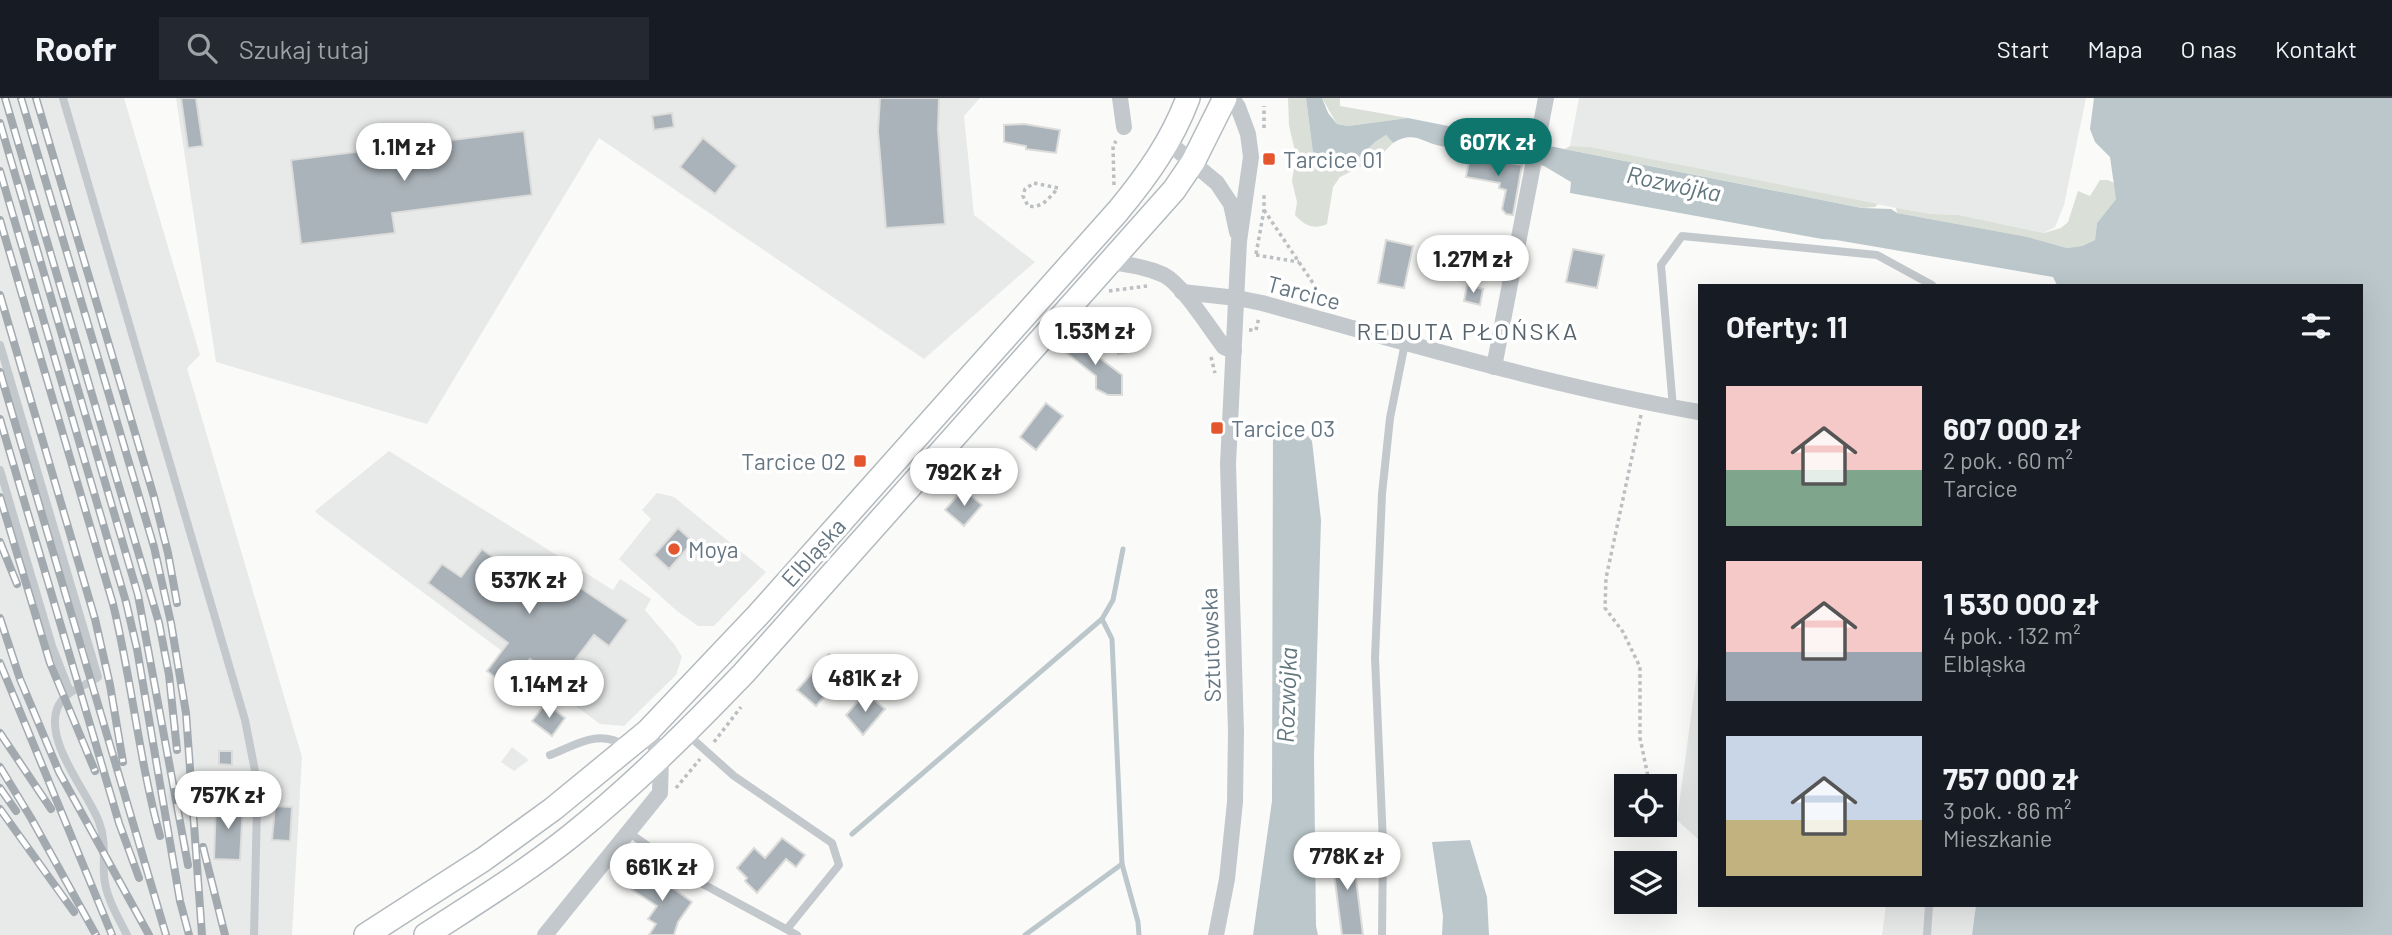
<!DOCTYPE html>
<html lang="pl">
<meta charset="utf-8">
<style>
body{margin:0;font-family:Barlow,sans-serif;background:#242831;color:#f1f3f6;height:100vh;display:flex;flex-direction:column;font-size:26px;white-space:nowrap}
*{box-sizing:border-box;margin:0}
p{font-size:23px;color:#9ea1a6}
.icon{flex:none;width:38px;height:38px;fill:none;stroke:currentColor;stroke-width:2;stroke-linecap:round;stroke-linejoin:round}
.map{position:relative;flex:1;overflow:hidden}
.details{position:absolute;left:1698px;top:186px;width:665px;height:623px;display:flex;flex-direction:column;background:#171b24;border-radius:0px;box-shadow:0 7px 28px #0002}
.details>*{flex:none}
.tools{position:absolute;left:1614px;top:676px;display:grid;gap:14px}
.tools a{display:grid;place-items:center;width:63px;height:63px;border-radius:0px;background:#171b24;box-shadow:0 7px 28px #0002;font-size:35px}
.price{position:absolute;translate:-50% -60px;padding:0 16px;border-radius:24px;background:#fff;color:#222;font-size:23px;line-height:46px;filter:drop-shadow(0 2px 4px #0008)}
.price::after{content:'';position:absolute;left:50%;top:42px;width:21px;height:16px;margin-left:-10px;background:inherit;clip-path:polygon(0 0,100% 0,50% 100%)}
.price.current{background:#0f766e;color:#fff}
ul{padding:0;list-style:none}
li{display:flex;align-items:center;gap:21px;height:175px;padding:0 28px}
li span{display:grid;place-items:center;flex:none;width:196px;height:140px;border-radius:0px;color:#555}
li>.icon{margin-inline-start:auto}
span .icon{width:84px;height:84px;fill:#fffc;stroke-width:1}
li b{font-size:30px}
h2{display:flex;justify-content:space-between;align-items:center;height:84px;padding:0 28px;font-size:30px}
header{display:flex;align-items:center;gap:42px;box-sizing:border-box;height:98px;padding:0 35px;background:#171b24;border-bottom:2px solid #363941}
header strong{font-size:33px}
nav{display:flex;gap:38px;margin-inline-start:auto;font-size:24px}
.search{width:490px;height:63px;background:#242831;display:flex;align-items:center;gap:18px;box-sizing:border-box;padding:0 24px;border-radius:0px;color:#9ea1a6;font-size:26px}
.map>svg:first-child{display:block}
.built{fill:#e8e9e9}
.green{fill:#dadfd7}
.water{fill:#bbc7cb}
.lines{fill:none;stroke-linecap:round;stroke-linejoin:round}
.stream{stroke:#bbc7cb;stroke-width:5}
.building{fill:#aab3b9;stroke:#dcdcda;stroke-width:2}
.secondary-casing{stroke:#b3babf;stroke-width:26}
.path{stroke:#bbbfc2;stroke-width:3.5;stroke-dasharray:3.5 3.5;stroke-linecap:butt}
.lane{stroke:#c3c8cc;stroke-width:8}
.street{stroke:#c3c8cc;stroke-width:16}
.secondary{stroke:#fff;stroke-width:23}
.rail-casing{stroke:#a2aab0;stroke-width:8}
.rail{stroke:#fff;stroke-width:5;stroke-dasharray:16;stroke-linecap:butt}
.poi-dot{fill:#e4572e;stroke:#fff;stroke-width:2.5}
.labels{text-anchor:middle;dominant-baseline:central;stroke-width:7;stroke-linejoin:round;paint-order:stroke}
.poi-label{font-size:23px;fill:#657683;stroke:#fff;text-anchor:start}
.street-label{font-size:23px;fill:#657683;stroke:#fff}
.water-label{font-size:24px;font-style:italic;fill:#60757c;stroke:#fff}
.neighbourhood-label{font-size:24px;letter-spacing:2px;fill:#57646e;stroke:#fff}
</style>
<header>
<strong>Roofr</strong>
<div class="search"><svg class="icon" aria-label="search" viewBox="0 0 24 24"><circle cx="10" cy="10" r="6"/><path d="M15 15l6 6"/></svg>Szukaj tutaj</div>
<nav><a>Start</a><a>Mapa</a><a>O nas</a><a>Kontakt</a></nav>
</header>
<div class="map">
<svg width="2392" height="837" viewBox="0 0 2392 837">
<rect width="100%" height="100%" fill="#fafaf8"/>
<g class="built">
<path d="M 0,0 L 124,0 L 200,257 L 187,270 L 302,659 L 292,837 L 0,837 Z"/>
<path d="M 176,0 L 980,0 L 964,18 L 974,117 L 1035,164 L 924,261 L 599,40 L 427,326 L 216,264 Z"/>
<path d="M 1579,0 L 2086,0 L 2064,107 L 2055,129 L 2044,135 L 1959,117 L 1932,116 L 1896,110 L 1590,49 L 1570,48 Z"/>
<path d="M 389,353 L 613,492 L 620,481 L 651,501 L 645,512 L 674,546 L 682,559 L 676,577 L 624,628 L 600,626 L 319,417 L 315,413 Z"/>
<path d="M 657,395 L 674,399 L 766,474 L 714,528 L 698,528 L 677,513 L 619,461 L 651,421 L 642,412 Z"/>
<path d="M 1699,559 L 1699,742 L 1677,722 Z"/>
<path d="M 512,649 L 529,662 L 514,673 L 501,664 Z"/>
<path d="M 1886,807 L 1976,807 L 1972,837 L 1882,837 Z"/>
</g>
<g class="green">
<path d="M 1288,0 L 1306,0 L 1313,55 L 1360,58 L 1375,44 L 1386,37 L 1393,45 L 1378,60 L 1340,79 L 1333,89 L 1327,126 C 1314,132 1305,128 1295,117 L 1297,104 L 1292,83 L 1296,58 L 1289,27 Z"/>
<path d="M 1322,0 L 1340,0 L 1340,8 L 1408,20 L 1348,28 L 1337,26 Z"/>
<path d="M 1570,48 L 1590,49 L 1878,106 L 1875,109 L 1863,110 L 1565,51 Z"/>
<path d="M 2100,82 L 2108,82 L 2116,86 L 2116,101 L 2097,125 L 2095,142 L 2082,148 L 2067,150 L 2028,139 L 1897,115 L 1896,110 L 1932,116 L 1959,117 L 2044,135 L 2061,130 L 2068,124 L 2078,93 L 2090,98 Z"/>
</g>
<g class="water">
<path d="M 1306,0 L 1322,0 L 1328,15 L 1337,26 L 1348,28 L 1408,20 L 1862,110 L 1891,111 L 1897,115 L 2028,139 L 2067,150 L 2082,148 L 2095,142 L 2097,125 L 2116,101 L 2110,59 L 2095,44 L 2090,31 L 2094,0 L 2392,0 L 2392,837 L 1972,837 L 1976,807 L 2361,807 L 2361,187 L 2057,187 L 2053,179 L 1836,142 L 1822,141 L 1570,95 L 1571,84 L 1544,68 L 1482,54 L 1466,45 L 1451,44 L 1446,49 C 1424,47 1416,31 1393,45 L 1386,37 L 1375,44 L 1360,58 L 1330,67 L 1313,55 Z"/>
<path d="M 1273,325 L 1302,331 L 1312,343 L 1321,422 L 1314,659 L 1316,828 L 1318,837 L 1253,837 L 1272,703 Z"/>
<path d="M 1470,742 L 1487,799 L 1489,837 L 1442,837 L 1443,818 L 1432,744 Z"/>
</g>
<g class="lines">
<g class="stream">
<path d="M 1123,451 L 1113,502 L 1102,521 L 1112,541 L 1122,766 L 1138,824 L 1139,837"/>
<path d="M 852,736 L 1102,521"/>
<path d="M 1025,837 L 1122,766"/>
</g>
</g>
<g class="building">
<path d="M 181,0 L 196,0 L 203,48 L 188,50 Z"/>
<path d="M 880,0 L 939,0 L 938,32 L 945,126 L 886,130 L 878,33 Z"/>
<path d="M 672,15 L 674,29 L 654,32 L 652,18 Z"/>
<path d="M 1024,26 L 1060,32 L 1056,55 L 1026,51 L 1026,48 L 1004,44 L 1004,27 Z"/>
<path d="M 524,33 L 532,97 L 392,115 L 395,135 L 301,146 L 291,62 Z"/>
<path d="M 703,40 L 737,68 L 715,96 L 680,69 Z"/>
<path d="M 1470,58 L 1522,67 L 1513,117 L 1506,116 L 1502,111 L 1506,92 L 1499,90 L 1500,85 L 1466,79 Z"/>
<path d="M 1386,142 L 1413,148 L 1404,190 L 1378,185 Z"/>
<path d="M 1573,151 L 1604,157 L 1597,190 L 1566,184 Z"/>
<path d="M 1467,187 L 1483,191 L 1480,207 L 1464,203 Z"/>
<path d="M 1129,222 L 1134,253 L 1118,256 L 1113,226 Z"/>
<path d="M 1068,236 L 1122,277 L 1122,297 L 1108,297 L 1096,291 L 1096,278 L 1059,249 Z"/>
<path d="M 1046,305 L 1063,318 L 1036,352 L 1020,339 Z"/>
<path d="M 963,391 L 982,407 L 964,428 L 945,412 Z"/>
<path d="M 678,430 L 693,444 L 669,471 L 654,457 Z"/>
<path d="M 482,451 L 541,495 L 554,477 L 577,492 L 579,489 L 628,522 L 609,548 L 594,537 L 559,583 L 530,561 L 509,589 L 487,573 L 508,545 L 428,485 L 442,466 L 461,479 Z"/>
<path d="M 829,556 L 847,572 L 816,608 L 797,592 Z"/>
<path d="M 871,599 L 885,611 L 863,637 L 846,617 L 859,602 L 864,607 Z"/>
<path d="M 546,605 L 565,620 L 552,638 L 532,623 Z"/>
<path d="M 219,653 L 232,653 L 232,667 L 219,666 Z"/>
<path d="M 216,704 L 243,706 L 240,762 L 214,761 Z"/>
<path d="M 275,708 L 292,709 L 290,743 L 272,742 Z"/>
<path d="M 782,740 L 805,757 L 796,769 L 786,761 L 757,795 L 745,783 L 747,780 L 737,770 L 754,750 L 765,760 Z"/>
<path d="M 1352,749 L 1363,837 L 1342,837 L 1331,752 Z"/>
<path d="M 646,771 L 692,804 L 678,824 L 674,837 L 649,837 L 656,826 L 648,821 L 657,808 L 631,791 Z"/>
</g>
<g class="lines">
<g class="secondary-casing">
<g id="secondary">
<path d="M 366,837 L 484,761 L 553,711 L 648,633 L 758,517 L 1118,113 C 1147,78 1172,43 1188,0"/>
<path d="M 426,837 C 475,805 526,774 572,737 C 634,687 689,632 744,575 L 1174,92 L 1193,64 L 1225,0"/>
</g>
</g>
<g class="path">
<path d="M 1264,30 L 1264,8"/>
<path d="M 1034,85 L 1058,90 C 1050,99 1042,111 1028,108 L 1023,98 L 1025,91 Z"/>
<path d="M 1114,87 L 1113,48 L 1116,43"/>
<path d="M 1264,112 L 1319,194 L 1332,207"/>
<path d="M 1256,156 L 1264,112 L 1264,94"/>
<path d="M 1256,157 L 1299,164"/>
<path d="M 1109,193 L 1147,188"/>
<path d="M 1249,232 L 1256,232 L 1259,219"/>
<path d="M 1211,259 L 1215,275"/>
<path d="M 1641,317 L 1606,480 L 1605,510 L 1623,534 L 1640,569 L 1640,640 L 1650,688"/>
<path d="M 714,644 L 741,609"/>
<path d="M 676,690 L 700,661"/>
</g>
<g class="lane">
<path d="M 63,0 L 245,622 L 255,673 L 257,709 L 254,837"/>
<path d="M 0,247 L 98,579 C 83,590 64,592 57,611 C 45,645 87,693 99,724 C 106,742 103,759 104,777 C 105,798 118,819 127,837"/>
<path d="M 1673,310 L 1661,167 L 1682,138 L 1877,157 L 1932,187"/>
<path d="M 0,372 L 52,548 L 70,594"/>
<path d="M 687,636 L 734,678 L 832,745 L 839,767 L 787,831"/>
<path d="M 550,657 C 578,646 598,631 626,648"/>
<path d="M 628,734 L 701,785 L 797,837"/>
<path d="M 1382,837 L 1383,745 L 1375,560 L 1382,396 L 1390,320 L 1405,245"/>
<path d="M 1927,837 L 1929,807"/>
</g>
<g class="street">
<path d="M 1120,0 L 1124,29"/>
<path d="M 1168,44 L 1217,85 L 1231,106 L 1237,134"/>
<path d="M 1111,164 C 1129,167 1147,169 1164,177 C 1183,187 1210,231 1224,249 L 1234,253"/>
<path d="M 1182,194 L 1237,200 L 1262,205 C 1407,245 1551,288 1699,314"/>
<path d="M 1494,269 L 1546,0"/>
<path d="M 545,837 L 660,695 L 661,660 L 648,633"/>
<path d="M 1216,837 L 1227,781 L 1235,704 L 1236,634 L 1228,366 L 1239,143 L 1251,59 L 1248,36 L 1238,9 L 1232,0"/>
</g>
<use href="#secondary" class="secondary"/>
<g class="rail-casing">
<g id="rail">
<path d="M 5,0 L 159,525 L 169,577 L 177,652"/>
<path d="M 21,0 L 154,449 L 171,525 L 186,615 L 202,837"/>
<path d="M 36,0 L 154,399 L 168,455 L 177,505"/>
<path d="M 0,25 L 138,497 L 188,767"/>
<path d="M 0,73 L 126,504 L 137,551 L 180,803 L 189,837"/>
<path d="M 0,122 L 113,506 C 132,583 139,662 160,738"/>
<path d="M 0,197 L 95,521 L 110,587 L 123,664"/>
<path d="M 0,274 L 166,837"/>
<path d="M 0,321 L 119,725 L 139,780"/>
<path d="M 0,399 L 50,565 L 95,673"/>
<path d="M 0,444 L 17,486"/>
<path d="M 0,520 L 20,581 L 59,674 L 149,837"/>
<path d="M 0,565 L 112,837"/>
<path d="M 0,635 L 51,711"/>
<path d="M 0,669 L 31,720 L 96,837"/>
<path d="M 0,690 L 16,713"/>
<path d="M 0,711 L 74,814"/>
<path d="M 203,749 L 225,837"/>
</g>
</g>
<use href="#rail" class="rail"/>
</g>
<g class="poi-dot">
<rect x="1262" y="54" width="14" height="14" rx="3.5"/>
<rect x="1210" y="323" width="14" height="14" rx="3.5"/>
<rect x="853" y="356" width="14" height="14" rx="3.5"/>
<circle cx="674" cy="451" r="7"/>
</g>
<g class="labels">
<g class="poi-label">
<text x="1283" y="61">Tarcice 01</text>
<text x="1231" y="330">Tarcice 03</text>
<text x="846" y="363" text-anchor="end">Tarcice 02</text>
<text x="688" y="451">Moya</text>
</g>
<g class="street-label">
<text transform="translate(1304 194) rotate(15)">Tarcice</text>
<text transform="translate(813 454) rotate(-48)">Elbląska</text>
<text transform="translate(1210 547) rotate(-92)">Sztutowska</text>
</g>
<g class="water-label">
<text transform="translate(1674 85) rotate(12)">Rozwójka</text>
<text transform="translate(1286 597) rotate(-88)">Rozwójka</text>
</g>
<g class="neighbourhood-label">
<text x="1468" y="232">REDUTA PŁOŃSKA</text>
</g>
</g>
</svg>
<div class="tools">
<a><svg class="icon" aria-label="locate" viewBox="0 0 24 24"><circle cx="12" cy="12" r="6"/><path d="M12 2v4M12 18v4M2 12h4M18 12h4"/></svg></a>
<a><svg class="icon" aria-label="layers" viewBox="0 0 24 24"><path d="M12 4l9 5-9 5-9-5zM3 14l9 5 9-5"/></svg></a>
</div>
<b class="price current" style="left:1498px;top:80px">607K zł</b>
<b class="price" style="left:404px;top:85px">1.1M zł</b>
<b class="price" style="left:1473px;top:197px">1.27M zł</b>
<b class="price" style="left:1095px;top:269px">1.53M zł</b>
<b class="price" style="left:964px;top:410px">792K zł</b>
<b class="price" style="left:529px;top:518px">537K zł</b>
<b class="price" style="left:865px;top:616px">481K zł</b>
<b class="price" style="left:549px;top:622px">1.14M zł</b>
<b class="price" style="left:228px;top:733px">757K zł</b>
<b class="price" style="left:1347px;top:794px">778K zł</b>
<b class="price" style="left:662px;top:805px">661K zł</b>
<section class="details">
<h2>Oferty: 11<svg class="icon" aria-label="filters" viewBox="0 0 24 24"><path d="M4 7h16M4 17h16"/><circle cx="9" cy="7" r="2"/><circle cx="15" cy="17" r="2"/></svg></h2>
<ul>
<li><span style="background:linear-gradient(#f6c9c9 60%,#7fa58c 0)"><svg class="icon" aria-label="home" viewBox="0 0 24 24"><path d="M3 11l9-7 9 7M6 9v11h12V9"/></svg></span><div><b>607 000 zł</b><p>2 pok. · 60 m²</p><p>Tarcice</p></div></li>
<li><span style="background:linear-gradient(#f6c9c9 65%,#9aa5b1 0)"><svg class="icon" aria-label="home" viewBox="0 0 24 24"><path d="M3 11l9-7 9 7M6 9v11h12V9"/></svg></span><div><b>1 530 000 zł</b><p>4 pok. · 132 m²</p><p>Elbląska</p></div></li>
<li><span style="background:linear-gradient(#c9d6e8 60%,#c2b280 0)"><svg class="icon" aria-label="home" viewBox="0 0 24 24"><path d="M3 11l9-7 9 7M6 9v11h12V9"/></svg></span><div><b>757 000 zł</b><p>3 pok. · 86 m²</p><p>Mieszkanie</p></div></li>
</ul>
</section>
</div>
